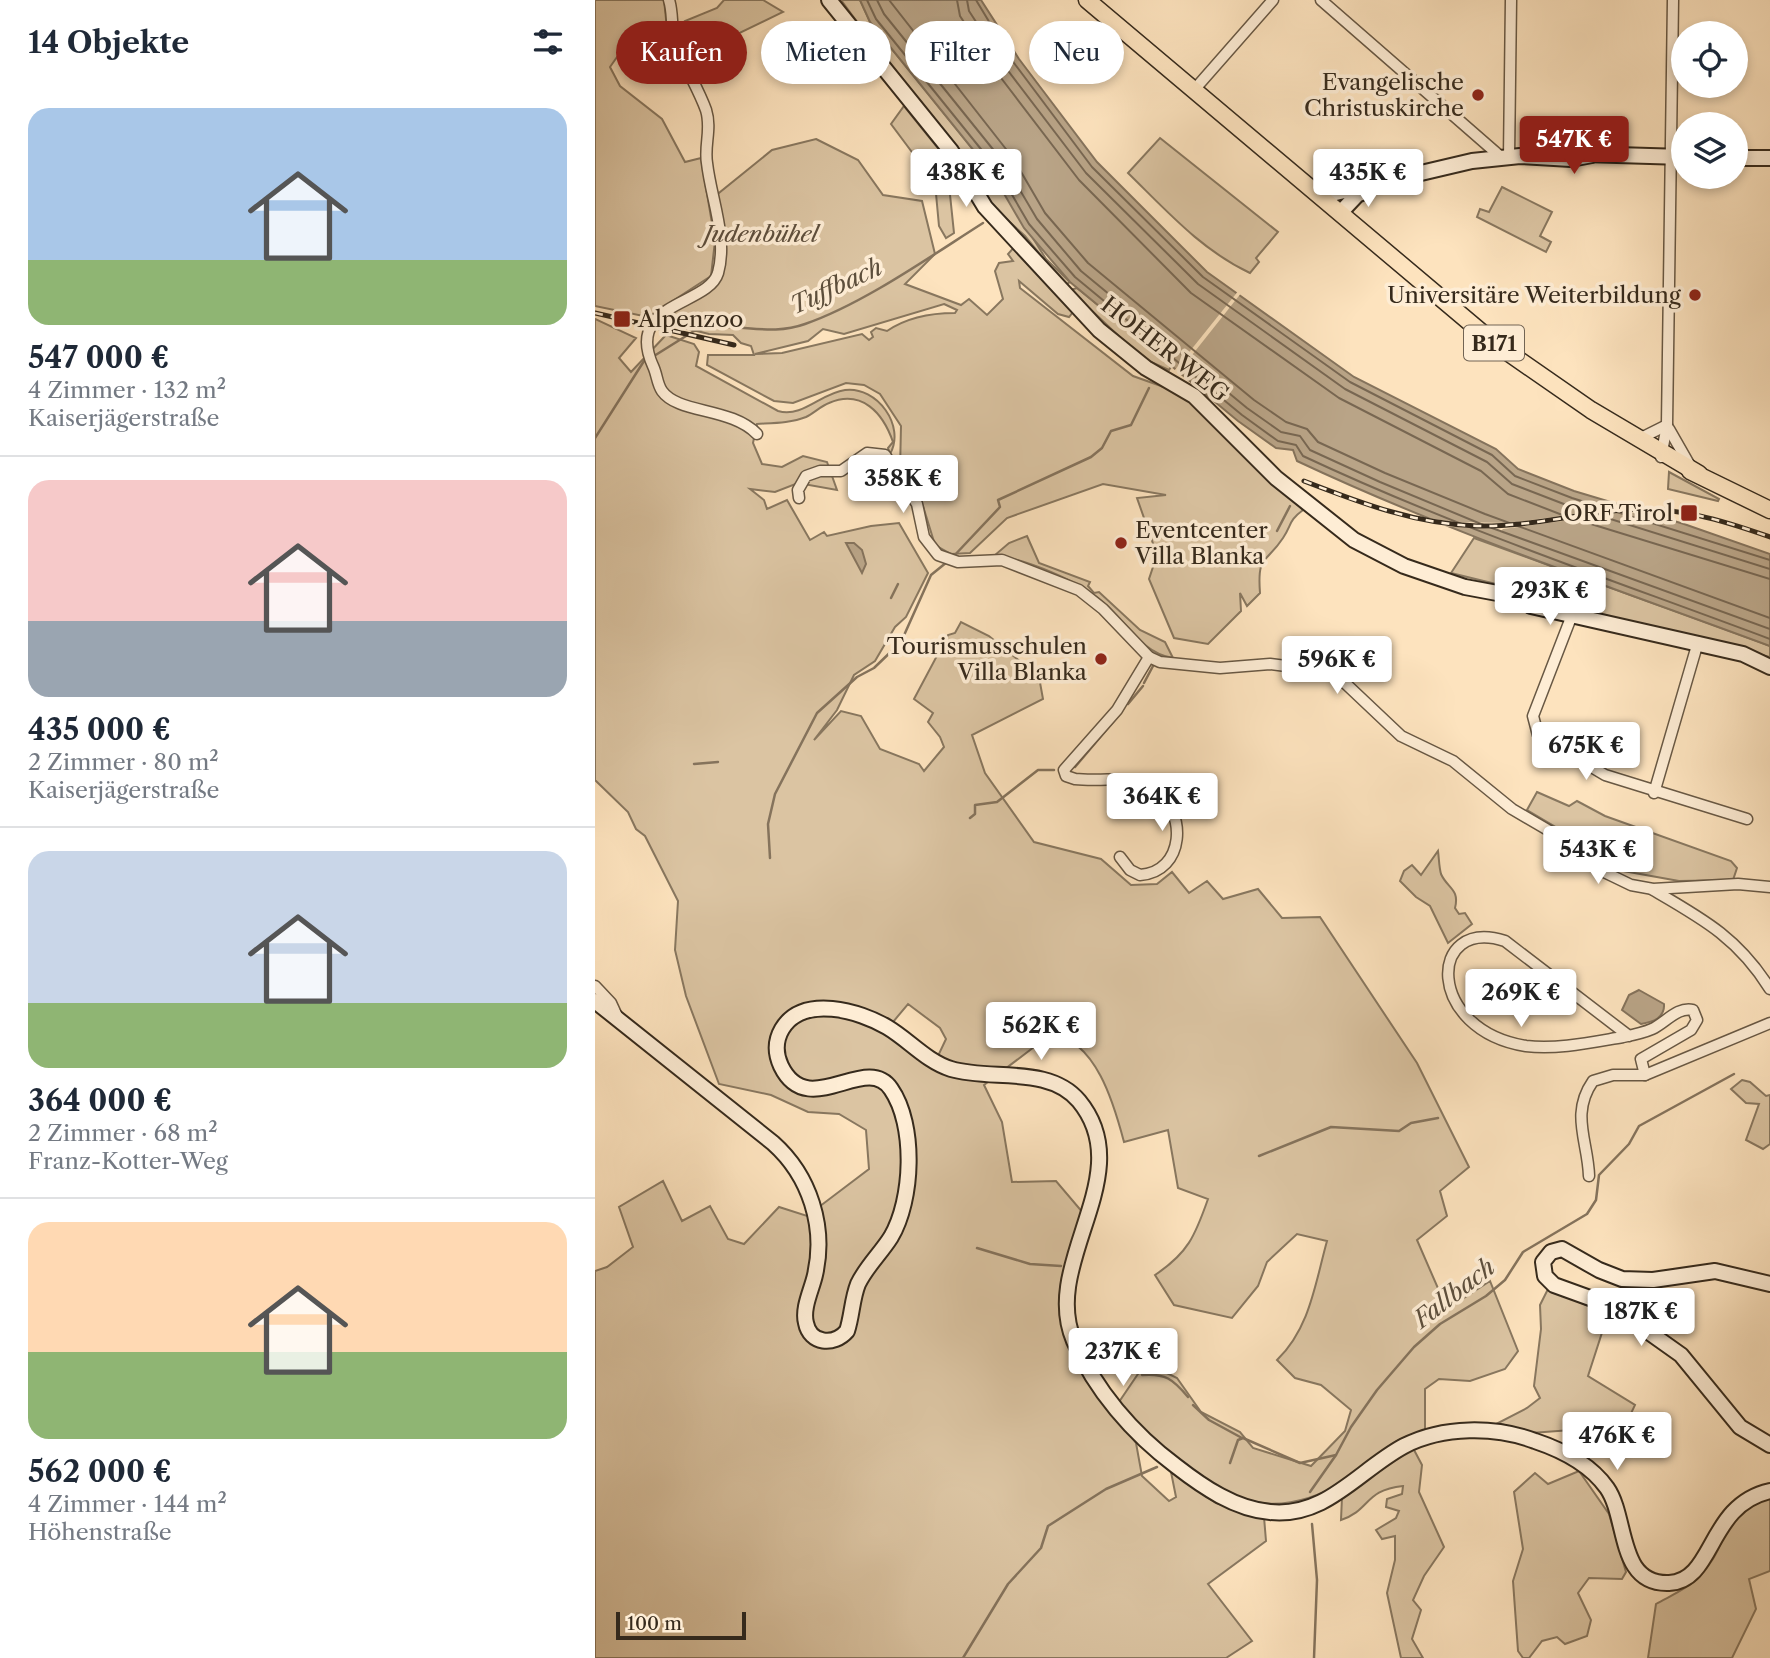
<!DOCTYPE html>
<html lang="de">
<meta charset="utf-8">
<style>
body{margin:0;font-family:"Libre Caslon Text",serif;background:#f6f6f7;color:#1f2937;height:100vh;display:flex;flex-direction:column;font-size:26px;white-space:nowrap}
*{box-sizing:border-box;margin:0}
p{font-size:23px;color:#747a83}
.icon{flex:none;width:38px;height:38px;fill:none;stroke:currentColor;stroke-width:2;stroke-linecap:round;stroke-linejoin:round}
.map{position:relative;flex:1;overflow:hidden}
.side{display:flex;flex-direction:column;background:#fff;width:595px}
.side>*{flex:none}
.guide{position:absolute;left:21px;top:21px;width:665px;height:63px;display:flex;gap:14px}
.tools{position:absolute;left:1076px;top:21px;display:grid;gap:14px}
.tools a{display:grid;place-items:center;width:77px;height:77px;border-radius:50%;background:#fff;box-shadow:0 4px 10px #0003;font-size:35px}
.scale{position:absolute;left:21px;bottom:18px;width:130px;box-sizing:border-box;padding-left:7px;border:4px solid #362a1c;border-top:0;font-size:19px;line-height:24px;white-space:nowrap;color:#362a1c;-webkit-text-stroke:5px #feedd5;paint-order:stroke}
.price{position:absolute;translate:-50% -60px;padding:0 16px;border-radius:7px;background:#fff;color:#222;font-size:23px;line-height:46px;filter:drop-shadow(0 2px 4px #0008)}
.price::after{content:'';position:absolute;left:50%;top:42px;width:21px;height:16px;margin-left:-10px;background:inherit;clip-path:polygon(0 0,100% 0,50% 100%)}
.price.selected{background:#8f2418;color:#fff}
ul{padding:0;list-style:none}
li{display:grid;align-content:center;gap:14px;height:371px;padding:0 28px}
li+li{border-top:2px solid #e0e1e3}
li span{display:grid;place-items:center;height:217px;border-radius:21px;color:#555}
li>.icon{margin-inline-start:auto}
span .icon{width:126px;height:126px;fill:#fffc;stroke-width:1}
li b{font-size:30px}
h2{display:flex;justify-content:space-between;align-items:center;height:84px;padding:0 28px;font-size:30px}
.tag{padding:0 24px;border-radius:32px;background:#fff;box-shadow:0 4px 10px #0003;font-size:24px;line-height:63px}
.tag.selected{background:#8f2418;color:#fff}
main{display:flex;flex:1;min-height:0}
.map>svg:first-child{display:block}
.green{fill:#dbc4a2;stroke:#88775f;stroke-width:2;fill-rule:evenodd}
.water{fill:#b9a487;stroke:#85735c;stroke-width:2}
.pier{fill:#fde3be}
.lines{fill:none;stroke-linecap:round;stroke-linejoin:round}
.shore{stroke:#786752;stroke-width:2}
.stream{stroke:#85735c;stroke-width:2.5}
.street-casing{stroke:#685844;stroke-width:13}
.secondary-casing{stroke:#362a1c;stroke-width:18}
.primary-casing{stroke:#362a1c;stroke-width:19}
.street{stroke:#feedd5;stroke-width:10}
.secondary{stroke:#feedd5;stroke-width:14}
.primary{stroke:#fde3be;stroke-width:16}
.rail-casing{stroke:#362a1c;stroke-width:5}
.rail{stroke:#feedd5;stroke-width:2.5;stroke-dasharray:8;stroke-linecap:butt}
.poi-dot{fill:#8f2418;stroke:#feedd5;stroke-width:2.5}
.labels{text-anchor:middle;dominant-baseline:central;stroke-width:7;stroke-linejoin:round;paint-order:stroke}
.shield{fill:#feedd5;stroke:#726454;stroke-width:2}
.shield-label{font-size:21px;font-weight:bold;fill:#362a1c}
.poi-label{font-size:23px;fill:#362a1c;stroke:#feedd5;text-anchor:end}
.park-label{font-size:23px;font-style:italic;fill:#5f503e;stroke:#feedd5}
.street-label{font-size:23px;fill:#362a1c;stroke:#feedd5}
.water-label{font-size:24px;font-style:italic;fill:#5d4f3c;stroke:#feedd5}
</style>
<main>
<section class="side">
<h2>14 Objekte<svg class="icon" aria-label="filters" viewBox="0 0 24 24"><path d="M4 7h16M4 17h16"/><circle cx="9" cy="7" r="2"/><circle cx="15" cy="17" r="2"/></svg></h2>
<ul>
<li><span style="background:linear-gradient(#a9c7e8 70%,#8fb573 0)"><svg class="icon" aria-label="home" viewBox="0 0 24 24"><path d="M3 11l9-7 9 7M6 9v11h12V9"/></svg></span><div><b>547 000 €</b><p>4 Zimmer · 132 m²</p><p>Kaiserjägerstraße</p></div></li>
<li><span style="background:linear-gradient(#f6c9c9 65%,#9aa5b1 0)"><svg class="icon" aria-label="home" viewBox="0 0 24 24"><path d="M3 11l9-7 9 7M6 9v11h12V9"/></svg></span><div><b>435 000 €</b><p>2 Zimmer · 80 m²</p><p>Kaiserjägerstraße</p></div></li>
<li><span style="background:linear-gradient(#c9d6e8 70%,#8fb573 0)"><svg class="icon" aria-label="home" viewBox="0 0 24 24"><path d="M3 11l9-7 9 7M6 9v11h12V9"/></svg></span><div><b>364 000 €</b><p>2 Zimmer · 68 m²</p><p>Franz-Kotter-Weg</p></div></li>
<li><span style="background:linear-gradient(#ffd9b3 60%,#8fb573 0)"><svg class="icon" aria-label="home" viewBox="0 0 24 24"><path d="M3 11l9-7 9 7M6 9v11h12V9"/></svg></span><div><b>562 000 €</b><p>4 Zimmer · 144 m²</p><p>Höhenstraße</p></div></li>
</ul>
</section>
<div class="map">
<svg width="1175" height="1658" viewBox="0 0 1175 1658">
<rect width="100%" height="100%" fill="#fde3be"/>
<filter id="stains"><feTurbulence type="fractalNoise" baseFrequency=".00286" numOctaves="4"/><feColorMatrix values="0 0 0 0 .2 0 0 0 0 .09 0 0 0 0 .02 0 0 0 .5 -.17"/></filter>
<radialGradient id="worn" r=".72"><stop offset=".6" stop-color="#630" stop-opacity="0"/><stop offset="1" stop-color="#630" stop-opacity=".3"/></radialGradient>
<g class="green">
<path d="M 0,0 L 69,0 L 73,38 L 22,57 L 15,67 L 25,86 L 67,119 L 90,162 L 106,158 L 120,241 L 116,276 L 53,317 L 0,306 Z"/>
<path d="M 129,0 L 168,0 L 188,12 L 126,42 L 97,36 L 90,21 L 122,8 Z"/>
<path d="M 246,0 L 265,0 L 275,22 L 397,173 L 451,259 L 475,282 L 470,285 L 430,236 L 397,206 Z"/>
<path d="M 309,106 L 363,173 L 354,185 L 359,233 L 351,238 L 344,226 L 340,183 L 296,124 Z"/>
<path d="M 565,138 L 683,232 L 661,258 L 664,262 L 655,273 C 606,250 571,210 533,173 Z"/>
<path d="M 221,139 L 263,160 L 288,195 L 327,201 L 340,254 L 310,284 L 366,305 L 374,299 L 392,315 L 408,299 L 400,271 L 404,263 L 418,261 L 413,254 L 421,245 L 478,312 L 474,317 L 463,314 L 424,281 L 425,288 L 538,376 L 580,391 L 596,402 L 708,510 C 693,521 697,525 688,538 C 671,564 662,554 665,593 L 652,606 L 645,593 L 646,611 L 613,644 L 579,638 L 554,579 L 562,555 L 542,498 L 571,495 L 508,484 L 412,518 L 375,553 L 356,554 L 340,545 L 328,506 L 305,471 L 306,426 L 285,394 L 269,385 L 251,383 L 198,403 L 179,401 L 112,365 L 113,355 L 159,355 L 156,346 L 146,343 L 138,335 L 114,334 L 65,322 L 70,313 L 110,292 L 123,282 L 128,271 L 119,197 L 177,150 ZM 349,304 L 362,310 L 360,313 C 337,313 311,318 292,331 L 281,328 L 276,332 L 278,337 L 274,340 L 267,334 L 187,353 L 160,354 L 213,341 L 228,329 L 249,334 Z"/>
<path d="M 907,187 L 957,212 L 945,236 L 956,242 L 951,252 L 882,217 L 885,209 L 894,212 Z"/>
<path d="M 482,288 L 577,365 L 574,370 L 547,358 L 475,290 Z"/>
<path d="M 0,319 L 41,338 L 24,358 L 36,372 L 71,335 L 99,344 L 104,352 L 101,366 L 183,411 C 208,418 226,393 250,390 C 282,386 311,426 295,454 L 293,448 L 298,442 C 288,413 267,389 234,403 C 226,406 219,413 211,417 C 196,423 178,423 162,424 L 158,443 L 167,464 L 187,467 L 208,456 L 232,462 L 242,490 L 203,483 L 180,492 L 155,489 L 169,500 L 172,509 L 192,500 L 215,540 L 229,532 L 232,536 L 276,526 L 304,523 L 333,573 L 311,617 L 300,627 L 280,661 L 259,675 L 242,710 L 219,740 L 246,711 L 266,716 L 285,749 L 324,764 L 329,771 L 349,747 L 345,737 L 333,722 L 338,713 L 319,699 L 353,635 L 360,633 L 366,622 L 394,636 L 444,677 L 448,699 L 377,735 L 390,773 L 439,842 L 506,859 L 536,885 L 562,884 L 577,872 L 594,893 L 612,881 L 628,899 L 663,889 L 687,918 L 725,917 L 822,1063 L 874,1167 L 845,1191 L 852,1216 L 822,1240 L 852,1309 L 895,1281 L 923,1351 L 910,1369 L 875,1381 L 844,1379 L 830,1389 L 830,1430 C 820,1434 809,1437 800,1442 C 775,1457 756,1479 729,1492 C 710,1501 682,1507 661,1502 C 615,1493 552,1438 524,1402 L 545,1371 L 566,1370 L 582,1378 L 606,1412 L 645,1432 L 658,1448 L 716,1466 L 750,1431 L 756,1410 L 726,1385 L 700,1378 L 682,1360 C 715,1328 720,1284 732,1241 L 702,1234 L 672,1262 L 663,1286 L 637,1318 L 579,1305 L 560,1275 C 593,1253 600,1236 613,1199 L 583,1188 L 573,1130 L 529,1142 C 519,1104 501,1040 456,1034 L 389,1085 L 407,1122 L 417,1182 L 461,1181 L 489,1214 L 467,1277 L 466,1320 L 470,1337 L 491,1377 L 541,1443 L 547,1476 L 574,1501 L 581,1497 L 576,1472 L 621,1503 L 669,1517 L 671,1541 L 613,1584 L 657,1641 L 631,1658 L 0,1658 L 0,1271 L 12,1267 L 38,1247 L 24,1207 L 68,1181 L 87,1221 L 115,1206 L 133,1239 L 149,1244 L 184,1207 L 212,1216 L 274,1169 L 271,1130 L 244,1114 L 213,1112 L 176,1095 L 124,1084 L 91,996 L 80,950 L 83,901 L 50,836 L 41,829 L 33,812 L 0,780 ZM 313,1004 L 345,1028 L 351,1039 L 343,1056 L 298,1022 Z"/>
<path d="M 1074,472 L 1124,499 L 1123,501 L 1073,489 Z"/>
<path d="M 432,536 L 444,563 L 495,582 L 493,586 L 499,593 L 504,592 L 545,630 L 570,642 L 578,658 C 546,653 532,622 508,602 C 484,581 432,560 400,555 L 414,543 Z"/>
<path d="M 879,538 L 1175,646 L 1175,657 L 918,593 L 909,586 L 856,573 Z"/>
<path d="M 942,792 L 974,806 L 982,801 L 1010,816 L 1136,861 L 1142,868 L 1138,880 L 1084,881 L 1023,870 L 1006,848 L 981,839 L 932,810 Z"/>
<path d="M 843,851 C 844,858 844,867 846,874 C 852,888 865,889 860,908 L 864,914 L 870,913 L 877,924 L 853,943 L 835,906 L 821,897 L 805,881 L 809,871 L 817,865 L 826,875 Z"/>
<path d="M 1147,1080 L 1155,1082 L 1171,1096 L 1175,1095 L 1175,1144 L 1168,1149 L 1151,1140 L 1164,1104 L 1151,1103 L 1136,1089 Z"/>
<path d="M 953,1289 L 1013,1314 L 993,1376 L 1040,1405 L 1024,1439 L 990,1429 L 936,1433 L 903,1423 L 932,1408 L 945,1398 L 939,1386 L 946,1329 L 945,1305 Z"/>
<path d="M 818,1448 L 827,1465 L 824,1492 L 849,1547 L 829,1576 L 818,1600 L 826,1610 L 817,1639 L 828,1658 L 806,1658 L 792,1593 L 800,1560 L 800,1536 L 787,1539 L 781,1530 L 801,1518 L 804,1511 L 791,1507 L 792,1499 L 807,1494 L 808,1486 C 769,1490 776,1510 746,1520 L 747,1497 Z"/>
<path d="M 984,1471 L 1014,1514 L 1031,1572 L 1027,1579 L 994,1578 L 983,1593 L 996,1620 L 992,1636 L 970,1644 L 962,1637 L 947,1641 L 934,1658 L 928,1658 L 923,1651 L 918,1581 L 928,1549 L 919,1492 L 940,1473 L 953,1484 Z"/>
<path d="M 1175,1497 L 1175,1571 L 1154,1579 L 1161,1609 L 1137,1658 L 1053,1658 L 1061,1604 C 1075,1596 1092,1589 1104,1577 C 1136,1544 1122,1516 1175,1497 Z"/>
</g>
<g class="water">
<path d="M 265,0 L 386,0 L 424,59 L 502,162 L 612,272 L 759,377 L 901,449 L 923,469 L 979,491 L 1089,524 L 1175,554 L 1175,646 C 1016,587 855,533 702,461 L 698,450 L 681,448 L 643,421 L 475,282 L 429,228 L 397,173 L 275,22 Z"/>
<path d="M 251,543 L 259,543 L 267,550 L 271,564 L 267,573 Z"/>
<path d="M 1044,990 L 1069,1004 C 1070,1018 1058,1022 1046,1024 L 1027,1010 L 1034,995 Z"/>
</g>
<g class="pier">
<path d="M 644,290 L 647,292 L 582,374 L 579,371 Z"/>
<path d="M 1014,506 L 1018,508 L 1042,506 L 1062,512 L 1026,513 L 908,529 L 905,532 L 900,529 L 845,526 L 818,516 L 860,522 L 914,523 L 1010,510 Z"/>
</g>
<g class="lines">
<g class="shore">
<path d="M 272,0 L 281,19 L 402,169 L 434,224 L 480,277 L 647,415 L 683,441 L 701,445 L 708,456 C 859,527 1018,580 1175,639"/>
<path d="M 282,0 L 289,14 L 409,163 L 442,219 L 486,271 L 652,408 L 686,432 L 705,436 L 715,450 L 785,482 L 886,524 L 1175,629"/>
<path d="M 294,0 L 418,158 L 450,213 L 493,263 L 659,400 L 691,422 L 712,429 L 723,442 L 790,473 L 890,514 L 1175,618"/>
<path d="M 362,0 L 365,16 L 403,74 L 484,180 L 596,293 L 744,398 L 886,471 L 913,494 L 970,516 L 1175,579"/>
<path d="M 372,0 L 374,11 L 411,68 L 491,173 L 603,284 L 750,389 L 892,462 L 917,484 L 974,506 L 1175,569"/>
<path d="M 381,0 L 419,63 L 497,167 L 608,277 L 755,382 L 897,455 L 920,476 L 977,498 L 1175,560"/>
</g>
<g class="stream">
<path d="M 59,356 L 99,331 L 108,329 C 143,322 174,337 210,324 C 268,304 336,256 388,223"/>
<path d="M 0,438 L 49,361"/>
<path d="M 682,531 L 695,506"/>
<path d="M 357,558 L 405,507 L 403,500 L 496,457 L 507,448 L 516,431 L 536,425 L 554,388"/>
<path d="M 296,598 L 303,584"/>
<path d="M 549,683 L 558,666"/>
<path d="M 533,704 L 548,686"/>
<path d="M 99,764 L 123,762"/>
<path d="M 480,767 L 523,716"/>
<path d="M 375,818 L 380,814 L 380,805 L 402,802 L 443,770 L 459,770"/>
<path d="M 175,858 L 173,824 L 180,794 L 222,713 L 262,677 L 279,668 L 306,642 L 336,575 L 352,562"/>
<path d="M 664,1156 L 736,1127 L 804,1131 L 816,1123 L 843,1118"/>
<path d="M 382,1248 L 435,1264 L 466,1266"/>
<path d="M 547,1375 C 570,1373 578,1379 593,1397"/>
<path d="M 598,1405 L 614,1420 L 647,1438"/>
<path d="M 635,1463 L 643,1440 L 648,1438 L 705,1463 L 741,1455 L 756,1427 L 782,1390 L 819,1347 L 845,1324 L 891,1296 L 910,1280 L 928,1252 L 992,1214 L 1001,1200 L 1004,1175 L 1034,1144 L 1044,1126 L 1139,1074"/>
<path d="M 715,1492 L 741,1455"/>
<path d="M 717,1524 L 722,1580 L 719,1658"/>
<path d="M 368,1658 L 413,1584 L 446,1548 L 453,1526 L 511,1489 L 562,1467"/>
</g>
<g class="street-casing">
<g id="street">
<path d="M 74,0 C 78,12 76,24 79,37 C 86,62 102,85 111,110 C 117,129 109,145 112,163 C 116,199 133,237 123,273 C 113,306 29,302 58,366 C 62,374 62,384 67,391 C 83,414 136,407 162,434"/>
<path d="M 726,0 L 906,157"/>
<path d="M 599,90 L 678,0"/>
<path d="M 914,157 L 916,0"/>
<path d="M 1074,429 L 1094,464"/>
<path d="M 1046,438 L 1072,425"/>
<path d="M 1066,457 L 1072,425 L 1078,0"/>
<path d="M 204,498 L 203,490 L 211,476 L 225,471 L 246,471 L 272,453 L 290,455 L 322,504 L 329,537 L 343,555 L 363,562 L 407,560 L 484,590 L 508,609 L 554,657 L 565,662 L 625,668 L 675,664 L 730,671 L 751,684 L 806,736 L 858,761 L 917,809 L 970,840 L 1007,871 L 1036,885 L 1058,889 L 1143,884 L 1175,887"/>
<path d="M 977,615 L 938,716 L 943,735 L 1010,775 L 1152,819"/>
<path d="M 1059,793 L 1103,642"/>
<path d="M 525,857 L 535,870 L 545,875 C 590,872 593,811 559,790 C 533,774 508,782 480,779 L 471,776 L 469,770 L 522,710 L 554,657"/>
<path d="M 1058,890 C 1108,919 1143,938 1175,989"/>
<path d="M 0,986 L 16,1003 L 22,1016"/>
<path d="M 1034,1036 L 910,941 C 832,916 830,1030 931,1046 C 962,1050 998,1042 1028,1037 C 1038,1035 1048,1033 1057,1029 C 1070,1023 1083,1006 1098,1010 L 1102,1020 L 1096,1030 L 1046,1059 L 1050,1075"/>
<path d="M 994,1176 C 993,1141 975,1114 998,1081 L 1018,1075 L 1050,1075 L 1175,1023"/>
</g>
</g>
<g class="secondary-casing">
<g id="secondary">
<path d="M 234,0 L 356,151 L 390,207 L 504,330 L 551,368 L 599,396 L 681,478 L 759,540 L 809,566 L 870,587 L 929,598 L 942,605"/>
<path d="M 989,154 L 1088,157"/>
<path d="M 1141,158 L 1175,158"/>
<path d="M 728,196 L 877,161 L 925,156 L 976,159 L 997,155"/>
<path d="M 745,213 L 762,195 L 773,190"/>
<path d="M 936,606 L 1148,654 L 1175,667"/>
<path d="M 0,1001 L 178,1143 C 215,1176 231,1227 220,1275 C 217,1289 207,1308 211,1323 C 215,1344 239,1346 252,1331 C 257,1316 257,1299 263,1284 C 271,1267 286,1253 296,1237 C 318,1200 321,1125 296,1089 C 271,1052 213,1122 186,1066 C 180,1053 180,1041 187,1029 C 208,994 265,1011 292,1027 C 314,1040 331,1061 356,1069 C 396,1081 454,1065 484,1101 C 545,1175 445,1262 479,1341 C 500,1390 538,1434 581,1466 C 608,1487 640,1509 675,1512 C 731,1518 764,1470 809,1446 C 848,1426 900,1426 940,1441 C 967,1450 995,1464 1012,1488 C 1033,1518 1022,1585 1074,1583 C 1120,1581 1112,1505 1175,1491"/>
<path d="M 1175,1284 L 1120,1271 L 1058,1280 L 1027,1279 L 1004,1270 L 967,1249 L 956,1252 L 948,1262 L 950,1276 L 959,1285 L 1017,1306 L 1086,1355 L 1145,1427 L 1175,1445"/>
</g>
</g>
<g class="primary-casing">
<g id="primary">
<path d="M 492,0 L 898,342 L 996,410 L 1104,474"/>
<path d="M 1095,471 L 1175,510"/>
</g>
</g>
<use href="#street" class="street"/>
<use href="#secondary" class="secondary"/>
<use href="#primary" class="primary"/>
<g class="rail-casing">
<g id="rail">
<path d="M 0,313 L 139,345"/>
<path d="M 709,481 C 766,503 820,524 882,526 C 933,527 980,514 1030,510 C 1081,506 1127,520 1175,537"/>
</g>
</g>
<use href="#rail" class="rail"/>
</g>
<g class="poi-dot">
<circle cx="883" cy="95" r="7"/>
<circle cx="1100" cy="295" r="7"/>
<rect x="18" y="310" width="18" height="18" rx="3.5"/>
<rect x="1085" y="504" width="18" height="18" rx="3.5"/>
<circle cx="526" cy="543" r="7"/>
<circle cx="506" cy="659" r="7"/>
</g>
<g class="labels">
<rect class="shield" x="869" y="325.5" width="60" height="35" rx="5"/>
<g class="shield-label">
<text x="899" y="343">B171</text>
</g>
<g class="poi-label">
<text x="869" y="82">Evangelische<tspan x="869" dy="26">Christuskirche</tspan></text>
<text x="1086" y="295">Universitäre Weiterbildung</text>
<text x="43" y="319" text-anchor="start">Alpenzoo</text>
<text x="1078" y="513">ORF Tirol</text>
<text x="540" y="530" text-anchor="start">Eventcenter<tspan x="540" dy="26">Villa Blanka</tspan></text>
<text x="492" y="646">Tourismusschulen<tspan x="492" dy="26">Villa Blanka</tspan></text>
</g>
<g class="park-label">
<text x="166" y="234">Judenbühel</text>
</g>
<g class="street-label">
<text transform="translate(570 349) rotate(38)">HOHER WEG</text>
</g>
<g class="water-label">
<text transform="translate(241 286) rotate(-25)">Tuffbach</text>
<text transform="translate(859 1293) rotate(-38)">Fallbach</text>
</g>
</g>
<rect width="100%" height="100%" filter="url(#stains)"/>
<rect width="100%" height="100%" fill="url(#worn)"/>
</svg>
<div class="tools">
<a><svg class="icon" aria-label="locate" viewBox="0 0 24 24"><circle cx="12" cy="12" r="6"/><path d="M12 2v4M12 18v4M2 12h4M18 12h4"/></svg></a>
<a><svg class="icon" aria-label="layers" viewBox="0 0 24 24"><path d="M12 4l9 5-9 5-9-5zM3 14l9 5 9-5"/></svg></a>
</div>
<div class="scale">100 m</div>
<b class="price selected" style="left:979px;top:176px">547K €</b>
<b class="price" style="left:371px;top:209px">438K €</b>
<b class="price" style="left:773px;top:209px">435K €</b>
<b class="price" style="left:308px;top:515px">358K €</b>
<b class="price" style="left:955px;top:627px">293K €</b>
<b class="price" style="left:742px;top:696px">596K €</b>
<b class="price" style="left:991px;top:782px">675K €</b>
<b class="price" style="left:567px;top:833px">364K €</b>
<b class="price" style="left:1003px;top:886px">543K €</b>
<b class="price" style="left:926px;top:1029px">269K €</b>
<b class="price" style="left:446px;top:1062px">562K €</b>
<b class="price" style="left:1046px;top:1348px">187K €</b>
<b class="price" style="left:528px;top:1388px">237K €</b>
<b class="price" style="left:1022px;top:1472px">476K €</b>
<div class="guide">
<a class="tag selected">Kaufen</a>
<a class="tag">Mieten</a>
<a class="tag">Filter</a>
<a class="tag">Neu</a>
</div>
</div>
</main>
